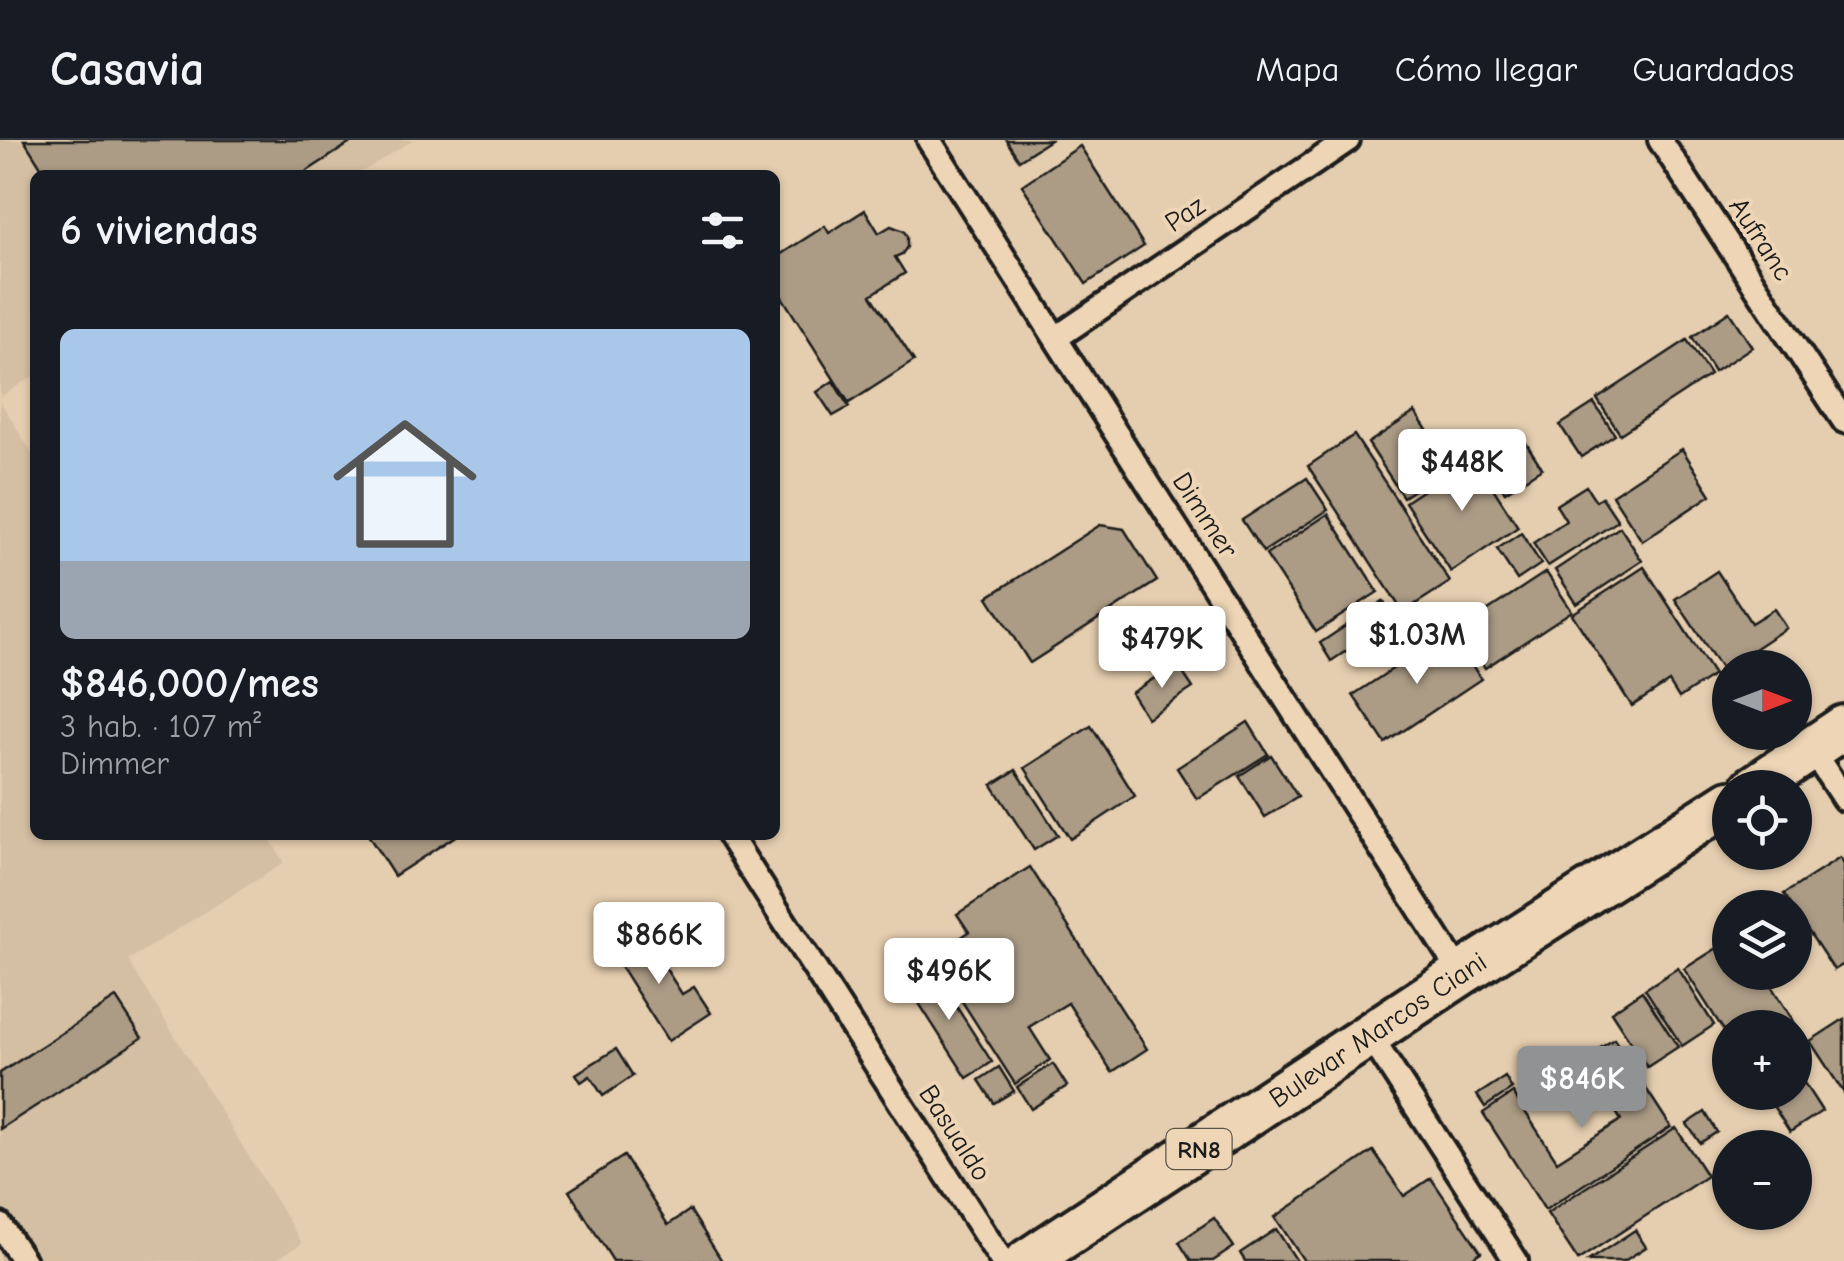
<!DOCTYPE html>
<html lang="es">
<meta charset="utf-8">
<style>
body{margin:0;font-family:"Comic Neue",sans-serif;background:#20242c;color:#f1f3f6;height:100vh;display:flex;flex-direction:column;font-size:38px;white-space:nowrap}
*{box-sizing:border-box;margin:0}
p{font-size:32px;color:#9ea1a6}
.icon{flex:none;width:55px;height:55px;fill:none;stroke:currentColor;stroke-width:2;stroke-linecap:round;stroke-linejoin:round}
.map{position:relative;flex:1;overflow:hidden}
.panel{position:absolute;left:30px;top:30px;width:750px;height:670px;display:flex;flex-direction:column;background:#171b24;border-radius:15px;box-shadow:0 2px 8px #0004}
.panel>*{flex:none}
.needle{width:65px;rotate:90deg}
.fabs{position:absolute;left:1712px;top:510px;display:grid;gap:20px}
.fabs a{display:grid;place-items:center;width:100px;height:100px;border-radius:50%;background:#171b24;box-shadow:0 2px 8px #0004;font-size:50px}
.price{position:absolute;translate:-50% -85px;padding:0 22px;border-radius:10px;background:#fff;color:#222;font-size:32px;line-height:65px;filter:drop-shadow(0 2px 5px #0008)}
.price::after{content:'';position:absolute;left:50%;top:60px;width:30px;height:22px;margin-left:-15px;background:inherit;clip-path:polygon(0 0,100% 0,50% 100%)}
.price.current{background:#919294;color:#fff}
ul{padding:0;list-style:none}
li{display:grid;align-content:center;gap:20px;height:530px;padding:0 30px}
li+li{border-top:2px solid #363941}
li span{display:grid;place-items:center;height:310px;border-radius:15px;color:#555}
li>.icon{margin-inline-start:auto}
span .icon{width:180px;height:180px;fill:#fffc;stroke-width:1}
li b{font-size:42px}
h2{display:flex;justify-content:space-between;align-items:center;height:120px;padding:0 30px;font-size:42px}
header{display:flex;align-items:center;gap:60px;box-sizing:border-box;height:140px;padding:0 50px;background:#171b24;border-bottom:2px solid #363941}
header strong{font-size:48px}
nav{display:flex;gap:55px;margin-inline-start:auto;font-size:35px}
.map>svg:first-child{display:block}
.built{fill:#d4bfa3}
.building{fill:#ac9c86;stroke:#1c1c1c;stroke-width:2.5}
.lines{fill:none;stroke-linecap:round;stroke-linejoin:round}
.street-casing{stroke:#1c1c1c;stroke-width:30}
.highway-casing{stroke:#1c1c1c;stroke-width:50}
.street{stroke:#edd5b5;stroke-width:22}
.highway{stroke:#edd5b5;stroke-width:42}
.labels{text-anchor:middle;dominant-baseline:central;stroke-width:8;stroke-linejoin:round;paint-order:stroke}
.shield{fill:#edd5b5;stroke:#5b544a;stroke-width:2.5}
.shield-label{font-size:25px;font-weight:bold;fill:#1c1c1c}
.street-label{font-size:28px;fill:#1c1c1c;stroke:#edd5b5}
</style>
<header>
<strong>Casavia</strong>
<nav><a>Mapa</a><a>Cómo llegar</a><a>Guardados</a></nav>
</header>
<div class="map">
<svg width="1844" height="1121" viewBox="0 0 1844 1121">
<rect width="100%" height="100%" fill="#e5ceaf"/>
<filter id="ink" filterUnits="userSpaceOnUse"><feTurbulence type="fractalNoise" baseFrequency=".01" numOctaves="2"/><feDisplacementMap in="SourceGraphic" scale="20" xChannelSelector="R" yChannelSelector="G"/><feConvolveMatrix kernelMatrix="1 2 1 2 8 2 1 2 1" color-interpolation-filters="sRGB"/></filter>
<g filter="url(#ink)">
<g class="built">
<path d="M 0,0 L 413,0 L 357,35 L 35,35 L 35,235 L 0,257 Z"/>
<path d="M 0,261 L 35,318 L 35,695 L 268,695 L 284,723 L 128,820 L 302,1103 L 274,1121 L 0,1121 Z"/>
</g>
<g class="building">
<path d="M 24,0 L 355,0 L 301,35 L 46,35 Z"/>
<path d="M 1006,0 L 1050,0 L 1019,20 Z"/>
<path d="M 1080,6 L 1144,106 L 1086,144 L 1022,45 Z"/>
<path d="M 865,70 L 879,93 L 891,86 L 904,91 L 907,97 L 907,107 L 902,114 L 895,117 L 905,133 L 871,155 L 914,221 L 849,263 L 775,146 L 775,118 L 825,86 L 829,93 Z"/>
<path d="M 1729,172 L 1752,207 L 1714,232 L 1692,197 Z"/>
<path d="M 1687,200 L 1710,235 L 1620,294 L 1597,259 Z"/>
<path d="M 833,241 L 849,267 L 833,276 L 817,252 Z"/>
<path d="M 1594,263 L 1615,295 L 1581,317 L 1560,285 Z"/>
<path d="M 1415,272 L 1451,326 L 1403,357 L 1368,303 Z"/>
<path d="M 1354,295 L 1450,442 L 1403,472 L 1308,326 Z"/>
<path d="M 1526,303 L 1542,328 L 1505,352 L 1489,328 Z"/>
<path d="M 1682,309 L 1711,355 L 1642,401 L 1612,355 Z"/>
<path d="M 1473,317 L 1518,387 L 1451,432 L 1405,362 Z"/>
<path d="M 1307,338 L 1328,370 L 1263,412 L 1242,380 Z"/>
<path d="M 1586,346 L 1596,361 L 1602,357 L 1618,381 L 1548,426 L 1533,403 L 1566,381 L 1556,365 Z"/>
<path d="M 1328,374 L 1378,452 L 1316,492 L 1266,415 Z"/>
<path d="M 1100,385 L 1124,389 L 1157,441 L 1030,523 L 988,457 Z"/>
<path d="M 1620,387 L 1642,421 L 1577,464 L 1555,430 Z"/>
<path d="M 1521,393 L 1541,424 L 1517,440 L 1497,409 Z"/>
<path d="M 1644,427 L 1714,535 L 1679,558 L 1669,542 L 1632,566 L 1572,474 Z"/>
<path d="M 1717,431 L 1751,483 L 1774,469 L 1786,488 L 1722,530 L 1675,459 Z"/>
<path d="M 1546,432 L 1572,471 L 1485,528 L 1459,489 Z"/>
<path d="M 1383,461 L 1395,479 L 1331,521 L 1320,503 Z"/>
<path d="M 1450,491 L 1481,539 L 1385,603 L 1353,555 Z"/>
<path d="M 1177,524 L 1193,548 L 1147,578 L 1131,553 Z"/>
<path d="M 1248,582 L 1268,614 L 1197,659 L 1177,628 Z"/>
<path d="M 1091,586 L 1135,656 L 1070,699 L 1025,628 Z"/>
<path d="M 1271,615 L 1298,657 L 1265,677 L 1239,636 Z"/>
<path d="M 1016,630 L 1058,695 L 1034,710 L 992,645 Z"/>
<path d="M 368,695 L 457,695 L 394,736 Z"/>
<path d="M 1840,718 L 1844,724 L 1844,824 L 1834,830 L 1784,754 Z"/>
<path d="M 1030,727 L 1147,909 L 1112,932 L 1068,863 L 1029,887 L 1050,920 L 1015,944 L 933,816 L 969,792 L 957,774 Z"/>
<path d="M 641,790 L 682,854 L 694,847 L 711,873 L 668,901 L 610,810 Z"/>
<path d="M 1730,800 L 1730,832 L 1762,832 L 1805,899 L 1795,905 L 1795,888 L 1730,888 L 1730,900 L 1684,829 Z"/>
<path d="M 931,827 L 992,922 L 967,938 L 906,843 Z"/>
<path d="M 1678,828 L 1714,885 L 1682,906 L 1645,849 Z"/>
<path d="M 1642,851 L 1678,907 L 1647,927 L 1611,872 Z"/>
<path d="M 116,858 L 142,898 L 0,989 L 0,933 Z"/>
<path d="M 1844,879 L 1844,953 L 1810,901 Z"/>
<path d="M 1614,899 L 1671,987 L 1545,1070 L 1483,973 L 1513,953 L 1557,1021 L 1621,980 L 1582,920 Z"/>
<path d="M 616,909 L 633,936 L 603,956 L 590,936 L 581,942 L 576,934 Z"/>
<path d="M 1053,924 L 1067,946 L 1031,969 L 1017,947 Z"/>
<path d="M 999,927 L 1014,951 L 994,963 L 979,940 Z"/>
<path d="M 1795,929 L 1822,971 L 1790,992 L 1764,952 L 1795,952 Z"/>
<path d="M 1505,937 L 1512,949 L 1485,967 L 1477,955 Z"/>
<path d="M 1705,972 L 1717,992 L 1700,1003 L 1687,984 Z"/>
<path d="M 1676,988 L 1707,1036 L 1578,1120 L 1547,1073 Z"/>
<path d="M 1373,1011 L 1404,1056 L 1431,1038 L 1481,1112 L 1467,1121 L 1304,1121 L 1275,1077 Z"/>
<path d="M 624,1016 L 668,1085 L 690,1070 L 722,1121 L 613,1121 L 569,1051 Z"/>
<path d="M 1214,1078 L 1234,1107 L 1213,1121 L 1191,1121 L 1179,1102 Z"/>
<path d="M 1276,1089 L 1297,1121 L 1245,1121 L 1240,1113 Z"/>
<path d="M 1635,1090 L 1646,1107 L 1624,1121 L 1588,1121 Z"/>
</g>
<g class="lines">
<g class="street-casing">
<g id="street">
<path d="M 929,0 L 1461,834"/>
<path d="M 1660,0 L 1844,281"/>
<path d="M 1056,198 L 1348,0"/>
<path d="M 1812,610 L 1844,659"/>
<path d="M 729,695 L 1002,1121"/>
<path d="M 1370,896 L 1516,1121"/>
<path d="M 0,1085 L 24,1121"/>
</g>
</g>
<g class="highway-casing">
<g id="highway">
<path d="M 1753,648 L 1844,587"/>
<path d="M 1027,1121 L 1461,834 L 1730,662"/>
</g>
</g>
<use href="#street" class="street"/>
<use href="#highway" class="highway"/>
</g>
</g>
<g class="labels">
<rect class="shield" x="1166.5" y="989" width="65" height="40" rx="8"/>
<g class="shield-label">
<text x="1199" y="1009">RN8</text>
</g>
<g class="street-label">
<text transform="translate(1185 74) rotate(-34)">Paz</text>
<text transform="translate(1761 99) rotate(57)">Aufranc</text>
<text transform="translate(1205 375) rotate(57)">Dimmer</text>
<text transform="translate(1378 890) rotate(-34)">Bulevar Marcos Ciani</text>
<text transform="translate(955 993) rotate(57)">Basualdo</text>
</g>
</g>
</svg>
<div class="fabs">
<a><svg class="needle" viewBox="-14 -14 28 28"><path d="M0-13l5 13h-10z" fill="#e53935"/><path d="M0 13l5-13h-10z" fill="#9ea1a6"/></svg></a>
<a><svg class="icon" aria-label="locate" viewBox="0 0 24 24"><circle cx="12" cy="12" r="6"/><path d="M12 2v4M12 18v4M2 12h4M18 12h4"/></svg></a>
<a><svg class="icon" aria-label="layers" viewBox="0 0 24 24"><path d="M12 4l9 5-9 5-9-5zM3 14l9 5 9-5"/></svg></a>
<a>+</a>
<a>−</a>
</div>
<b class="price" style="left:1462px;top:374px">$448K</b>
<b class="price" style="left:1417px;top:547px">$1.03M</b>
<b class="price" style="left:1162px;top:551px">$479K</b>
<b class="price" style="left:659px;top:847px">$866K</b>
<b class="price" style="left:949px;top:883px">$496K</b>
<b class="price current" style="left:1582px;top:991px">$846K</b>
<section class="panel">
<h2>6 viviendas<svg class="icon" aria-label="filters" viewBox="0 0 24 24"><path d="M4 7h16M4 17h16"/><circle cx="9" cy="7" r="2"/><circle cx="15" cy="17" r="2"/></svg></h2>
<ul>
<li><span style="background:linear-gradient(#a9c7e8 75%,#9aa5b1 0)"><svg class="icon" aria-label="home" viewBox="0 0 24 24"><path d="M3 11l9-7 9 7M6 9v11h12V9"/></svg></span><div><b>$846,000/mes</b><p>3 hab. · 107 m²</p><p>Dimmer</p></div></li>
</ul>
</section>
</div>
